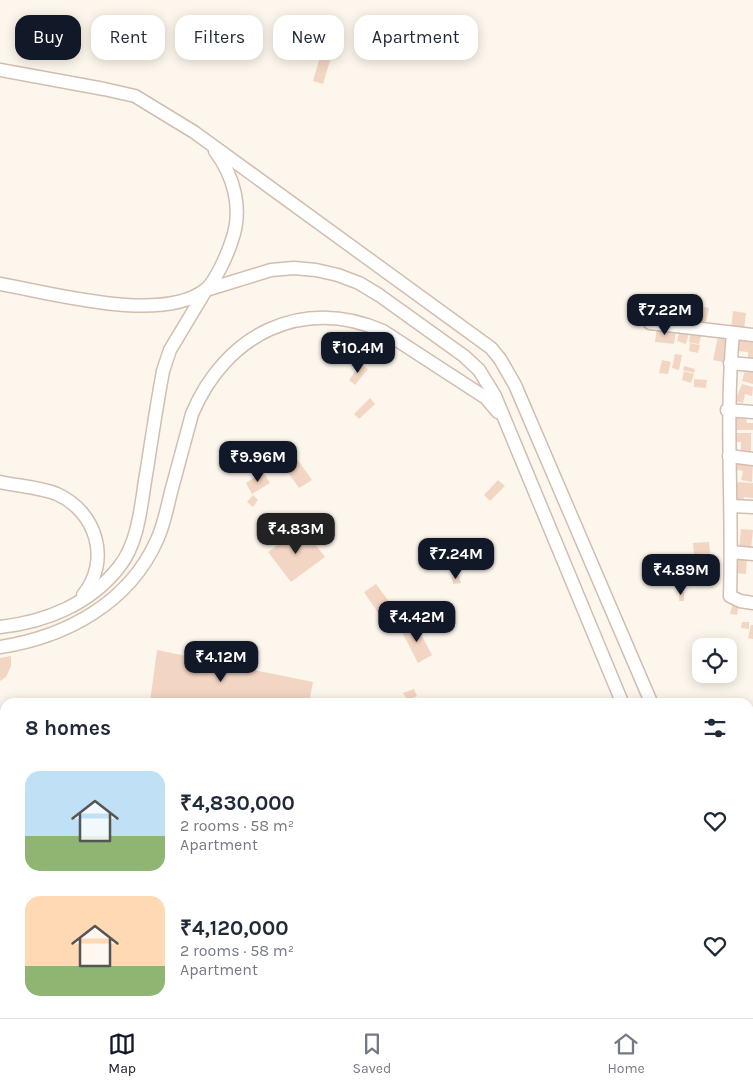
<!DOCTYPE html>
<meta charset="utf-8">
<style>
body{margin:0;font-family:Karla,sans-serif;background:#f2f2f3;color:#1f2937;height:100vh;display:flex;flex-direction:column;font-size:19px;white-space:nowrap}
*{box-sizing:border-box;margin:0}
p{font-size:16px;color:#747a83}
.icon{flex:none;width:28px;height:28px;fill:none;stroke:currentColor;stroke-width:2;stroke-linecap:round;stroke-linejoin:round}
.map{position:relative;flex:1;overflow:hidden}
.sheet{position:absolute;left:0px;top:698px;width:754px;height:321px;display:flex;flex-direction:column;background:#fff;border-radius:15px 15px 0 0;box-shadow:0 2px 12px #0003}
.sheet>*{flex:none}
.hud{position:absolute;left:15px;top:15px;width:500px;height:45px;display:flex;gap:10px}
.buttons{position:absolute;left:692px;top:638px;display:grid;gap:10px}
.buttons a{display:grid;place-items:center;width:45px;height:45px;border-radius:10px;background:#fff;box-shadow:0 2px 12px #0003;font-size:25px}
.price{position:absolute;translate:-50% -42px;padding:0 11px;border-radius:10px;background:#111827;color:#fff;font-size:16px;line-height:32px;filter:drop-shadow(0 1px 2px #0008)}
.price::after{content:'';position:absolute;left:50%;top:30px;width:15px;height:11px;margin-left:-8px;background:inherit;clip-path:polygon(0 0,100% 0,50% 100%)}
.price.current{background:#222;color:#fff}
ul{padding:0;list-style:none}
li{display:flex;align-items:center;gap:15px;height:125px;padding:0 25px}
li span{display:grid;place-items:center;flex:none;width:140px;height:100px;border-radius:15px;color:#555}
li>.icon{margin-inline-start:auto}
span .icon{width:60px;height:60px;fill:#fffc;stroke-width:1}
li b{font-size:21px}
h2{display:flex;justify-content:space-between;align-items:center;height:60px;padding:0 25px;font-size:21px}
.chip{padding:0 18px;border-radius:15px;background:#fff;box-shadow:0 2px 12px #0003;font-size:18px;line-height:45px}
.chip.current{background:#111827;color:#fff}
.menu{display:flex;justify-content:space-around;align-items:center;height:70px;border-top:1px solid #e0e1e3;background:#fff;font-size:14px;color:#747a83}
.menu a{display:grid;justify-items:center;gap:2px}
.menu .current{color:#111827}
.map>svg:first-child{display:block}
.building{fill:#f3d5c3}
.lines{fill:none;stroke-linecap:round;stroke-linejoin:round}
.minor-casing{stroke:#d1beb0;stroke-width:15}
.minor{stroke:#fff;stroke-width:12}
</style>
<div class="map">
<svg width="753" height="1018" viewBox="0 0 753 1018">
<rect width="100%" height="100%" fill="#fdf6ec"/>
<g class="building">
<path d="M 331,20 L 341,24 L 323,84 L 313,81 Z"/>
<path d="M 681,298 L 688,299 L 686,322 L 669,320 L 670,311 L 679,312 Z"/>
<path d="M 661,303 L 669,304 L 667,319 L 660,318 Z"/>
<path d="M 699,306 L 709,308 L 705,327 L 696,325 Z"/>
<path d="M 733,311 L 746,313 L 744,330 L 731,329 Z"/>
<path d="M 657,327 L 676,330 L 674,344 L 655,342 Z"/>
<path d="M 680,330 L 689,333 L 686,344 L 677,341 Z"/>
<path d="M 691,331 L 702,333 L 699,344 L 689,342 Z"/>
<path d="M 718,337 L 728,339 L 723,362 L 713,360 Z"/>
<path d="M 739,337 L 753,339 L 753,358 L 748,358 L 748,352 L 738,351 Z"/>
<path d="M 690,343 L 700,345 L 698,353 L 689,351 Z"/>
<path d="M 343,346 L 351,350 L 344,364 L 336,360 Z"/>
<path d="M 675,354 L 682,355 L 679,370 L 672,368 Z"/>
<path d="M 662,360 L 671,362 L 668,374 L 659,373 Z"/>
<path d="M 361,364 L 368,369 L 355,385 L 349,380 Z"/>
<path d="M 684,366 L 695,369 L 694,373 L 683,370 Z"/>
<path d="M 746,367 L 753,369 L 753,384 L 742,381 Z"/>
<path d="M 684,371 L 694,374 L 691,383 L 682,380 Z"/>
<path d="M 694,379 L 707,380 L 706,388 L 694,387 Z"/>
<path d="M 742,384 L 753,387 L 752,396 L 745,394 L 743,403 L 735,401 Z"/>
<path d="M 370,398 L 375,404 L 359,419 L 354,414 Z"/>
<path d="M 732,418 L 746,418 L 747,423 L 753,423 L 753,430 L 733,430 Z"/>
<path d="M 736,433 L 751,433 L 751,452 L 741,452 L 741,442 L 736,442 Z"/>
<path d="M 295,456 L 312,480 L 299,488 L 282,464 Z"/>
<path d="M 737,460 L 753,463 L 752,482 L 741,480 L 743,471 L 735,469 Z"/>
<path d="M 263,472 L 270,483 L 252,494 L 246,483 Z"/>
<path d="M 498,480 L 505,486 L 490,501 L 484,495 Z"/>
<path d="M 736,482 L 753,483 L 753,498 L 744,497 L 743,502 L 734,500 Z"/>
<path d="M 253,495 L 258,500 L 253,507 L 247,502 Z"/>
<path d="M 291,514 L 300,525 L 285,538 L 276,527 Z"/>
<path d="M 302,527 L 325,557 L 291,582 L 268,552 Z"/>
<path d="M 741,529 L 753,530 L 751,549 L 739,548 Z"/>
<path d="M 709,542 L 710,553 L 694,554 L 693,543 Z"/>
<path d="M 737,556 L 747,557 L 746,574 L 735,573 Z"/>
<path d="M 459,576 L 461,583 L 453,584 L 452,577 Z"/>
<path d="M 376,584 L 398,614 L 385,623 L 364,592 Z"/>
<rect x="679" y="592" width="5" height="9"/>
<path d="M 733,603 L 739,604 L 737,615 L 730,614 Z"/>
<path d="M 742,622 L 749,622 L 749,629 L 741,628 Z"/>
<path d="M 415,623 L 432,655 L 418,663 L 401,630 Z"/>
<path d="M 751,625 L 753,625 L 753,639 L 748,638 Z"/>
<path d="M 157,650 L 313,682 L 309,702 L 150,702 Z"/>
<path d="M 11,656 L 11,666 L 6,677 L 0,681 L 0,658 Z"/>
<path d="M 414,689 L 417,696 L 407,700 L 403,693 Z"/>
<path d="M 0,714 L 4,714 L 5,718 L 5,882 L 0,886 Z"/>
<path d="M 0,920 L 5,921 L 5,967 L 0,966 Z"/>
<path d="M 579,1014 L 637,1014 L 638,1018 L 572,1018 L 571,1016 Z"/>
</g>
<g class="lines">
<g class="minor-casing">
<g id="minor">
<path d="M 0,70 L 104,89 L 135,96 L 194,132 L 491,348 L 500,359 L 515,385 L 651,702"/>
<path d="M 0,284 C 52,293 161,324 205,290 C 215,283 228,253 232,240 C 243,209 234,176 215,151"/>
<path d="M 650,323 L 753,335"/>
<path d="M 733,333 C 725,421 733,508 730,596 L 740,601 L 753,603"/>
<path d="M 730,363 L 753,365"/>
<path d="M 727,410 L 753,412"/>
<path d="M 729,456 L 753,459"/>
<path d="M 0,482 C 18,486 40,487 57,494 C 97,512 111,561 83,595"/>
<path d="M 731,506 L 753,507"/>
<path d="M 731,552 L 753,554"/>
<path d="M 0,627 C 46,622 90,604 119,567 C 140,541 141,501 147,469 C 152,436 157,404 163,371 L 170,350 L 206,290 L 271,270 L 294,268 L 316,270 L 338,275 L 359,283 L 379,295 L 464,356 L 479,370 L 495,396 L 622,702"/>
<path d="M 0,647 C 66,637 129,603 157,540 C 164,525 167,508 171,492 C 178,466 185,440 192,414 C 225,335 302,295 383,331 L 486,398 L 498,412"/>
<path d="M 749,914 L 753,919"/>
<path d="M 749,955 L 753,958"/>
</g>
</g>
<use href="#minor" class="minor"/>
</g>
</svg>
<div class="buttons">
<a><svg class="icon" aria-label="locate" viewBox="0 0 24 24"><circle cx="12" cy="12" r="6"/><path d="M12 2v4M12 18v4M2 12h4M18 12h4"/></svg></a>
</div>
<b class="price" style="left:665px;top:336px">₹7.22M</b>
<b class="price" style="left:358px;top:374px">₹10.4M</b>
<b class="price" style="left:258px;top:483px">₹9.96M</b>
<b class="price current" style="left:296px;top:555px">₹4.83M</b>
<b class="price" style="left:456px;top:580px">₹7.24M</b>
<b class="price" style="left:681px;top:596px">₹4.89M</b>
<b class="price" style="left:417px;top:643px">₹4.42M</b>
<b class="price" style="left:221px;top:683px">₹4.12M</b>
<div class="hud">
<a class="chip current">Buy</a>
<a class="chip">Rent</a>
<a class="chip">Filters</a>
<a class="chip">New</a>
<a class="chip">Apartment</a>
</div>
<section class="sheet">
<h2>8 homes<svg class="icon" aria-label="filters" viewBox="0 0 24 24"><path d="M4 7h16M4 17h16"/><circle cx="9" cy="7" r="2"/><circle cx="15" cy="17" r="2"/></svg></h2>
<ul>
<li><span style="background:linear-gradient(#bfe0f5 65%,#8fb573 0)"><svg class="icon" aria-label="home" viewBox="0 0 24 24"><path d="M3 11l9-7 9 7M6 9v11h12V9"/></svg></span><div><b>₹4,830,000</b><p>2 rooms · 58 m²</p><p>Apartment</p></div><svg class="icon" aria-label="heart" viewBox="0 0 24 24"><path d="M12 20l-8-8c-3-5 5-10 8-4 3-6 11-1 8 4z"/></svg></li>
<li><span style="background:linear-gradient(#ffd9b3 70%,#8fb573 0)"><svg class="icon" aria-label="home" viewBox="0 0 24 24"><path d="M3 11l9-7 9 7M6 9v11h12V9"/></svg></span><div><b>₹4,120,000</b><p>2 rooms · 58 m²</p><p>Apartment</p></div><svg class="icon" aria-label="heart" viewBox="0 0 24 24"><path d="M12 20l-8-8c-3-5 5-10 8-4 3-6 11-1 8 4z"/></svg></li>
</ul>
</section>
</div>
<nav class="menu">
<a class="current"><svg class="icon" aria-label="map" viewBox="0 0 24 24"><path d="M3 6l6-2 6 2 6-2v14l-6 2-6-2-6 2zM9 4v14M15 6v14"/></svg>Map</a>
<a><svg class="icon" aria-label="saved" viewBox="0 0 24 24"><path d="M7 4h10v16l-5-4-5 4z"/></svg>Saved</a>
<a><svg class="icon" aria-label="home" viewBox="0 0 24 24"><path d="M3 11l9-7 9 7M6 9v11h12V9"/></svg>Home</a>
</nav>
